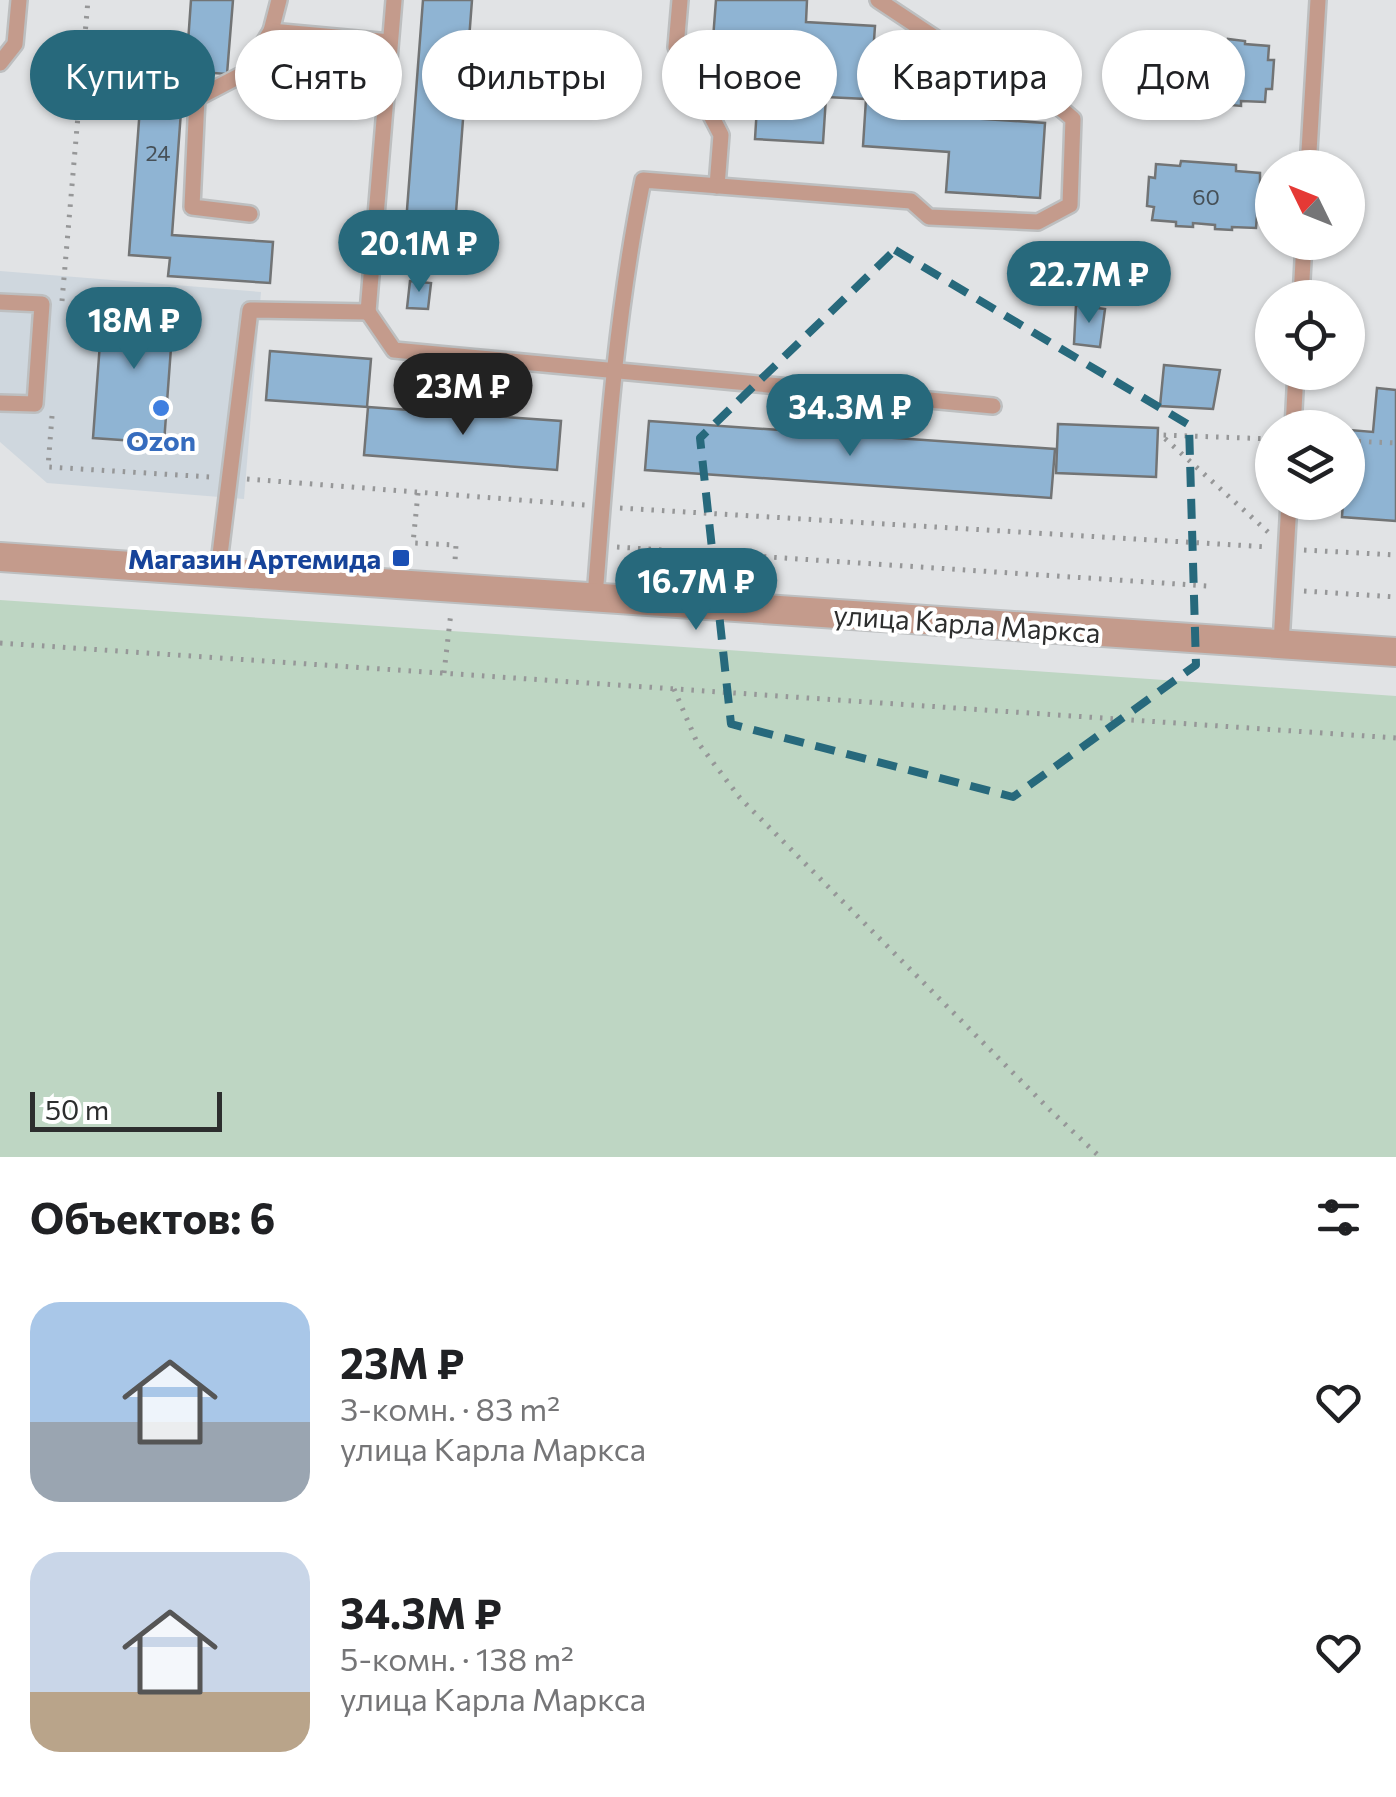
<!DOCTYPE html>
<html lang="ru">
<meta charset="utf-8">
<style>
body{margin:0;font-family:Commissioner,sans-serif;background:#f6f6f6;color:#202124;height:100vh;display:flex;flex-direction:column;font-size:38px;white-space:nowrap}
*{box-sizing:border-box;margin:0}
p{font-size:32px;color:#757577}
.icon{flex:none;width:55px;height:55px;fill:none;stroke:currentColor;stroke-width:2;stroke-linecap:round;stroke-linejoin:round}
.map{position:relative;height:1157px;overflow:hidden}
.drawer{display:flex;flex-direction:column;background:#fff;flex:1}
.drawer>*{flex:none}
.guide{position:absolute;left:30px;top:30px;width:1338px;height:90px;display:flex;gap:20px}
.needle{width:65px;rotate:313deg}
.tools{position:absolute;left:1255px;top:150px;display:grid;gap:20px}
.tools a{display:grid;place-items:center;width:110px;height:110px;border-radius:50%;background:#fff;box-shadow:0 2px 8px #0004;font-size:50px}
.scale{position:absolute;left:30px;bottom:25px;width:192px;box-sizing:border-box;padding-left:10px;border:5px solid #2d2e2e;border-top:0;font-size:28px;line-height:35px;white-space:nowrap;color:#2d2e2e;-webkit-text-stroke:8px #fff;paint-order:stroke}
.price{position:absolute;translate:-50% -85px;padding:0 22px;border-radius:35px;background:#27697c;color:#fff;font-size:32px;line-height:65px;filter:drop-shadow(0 2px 5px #0008)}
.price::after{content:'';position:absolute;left:50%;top:60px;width:30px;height:22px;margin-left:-15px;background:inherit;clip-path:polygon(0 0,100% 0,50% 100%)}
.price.active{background:#222;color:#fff}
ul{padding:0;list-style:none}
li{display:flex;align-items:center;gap:30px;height:250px;padding:0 30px}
li span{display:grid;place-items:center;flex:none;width:280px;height:200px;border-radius:30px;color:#555}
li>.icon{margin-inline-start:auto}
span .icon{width:120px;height:120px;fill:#fffc;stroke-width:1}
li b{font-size:42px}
h2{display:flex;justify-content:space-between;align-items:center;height:120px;padding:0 30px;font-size:42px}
.chip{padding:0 35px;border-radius:45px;background:#fff;box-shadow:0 2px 8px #0004;font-size:35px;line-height:90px}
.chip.active{background:#27697c;color:#fff}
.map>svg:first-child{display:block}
.built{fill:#cfd7de}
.green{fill:#bed6c3}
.building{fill:#8fb4d3;stroke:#727475;stroke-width:2.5}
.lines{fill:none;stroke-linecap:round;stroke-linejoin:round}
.service-casing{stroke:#bdbfc0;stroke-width:20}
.minor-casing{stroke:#bdbfc0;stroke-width:32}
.path{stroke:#969798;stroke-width:5;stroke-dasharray:2.5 8;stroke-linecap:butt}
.service{stroke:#c49b8c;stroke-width:15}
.minor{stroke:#c49b8c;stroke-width:28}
.marked{fill:none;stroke:#27697c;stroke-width:8;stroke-dasharray:20 12;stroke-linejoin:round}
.shop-dot{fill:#3f7fe0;stroke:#fff;stroke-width:4}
.transit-dot{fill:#1a4fb4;stroke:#fff;stroke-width:4}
.labels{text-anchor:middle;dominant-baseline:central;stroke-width:8;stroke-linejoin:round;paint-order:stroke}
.number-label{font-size:22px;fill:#465057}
.shop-label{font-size:28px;font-weight:bold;fill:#366cbe;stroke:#fff}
.transit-label{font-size:28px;font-weight:bold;fill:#164399;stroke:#fff;text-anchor:end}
.street-label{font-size:28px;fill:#2d2e2e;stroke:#fff}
</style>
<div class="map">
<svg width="1396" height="1157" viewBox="0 0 1396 1157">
<rect width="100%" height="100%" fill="#e1e3e5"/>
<path class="built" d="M 0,271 L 261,292 L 244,499 L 47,483 L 0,442 Z"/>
<path class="green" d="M 0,600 L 1396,696 L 1396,1157 L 0,1157 Z"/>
<g class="building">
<path d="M 191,0 L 233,0 L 227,74 L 186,71 Z"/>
<path d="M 423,0 L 472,0 L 454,239 L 405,236 Z"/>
<path d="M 716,0 L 807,0 L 806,22 L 875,26 L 872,69 L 958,74 L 955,117 L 1045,123 L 1040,198 L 946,192 L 949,152 L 863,146 L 866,99 L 826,97 L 823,143 L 755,139 L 758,90 L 799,93 L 802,45 L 713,39 Z"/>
<path d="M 1189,37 L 1207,38 L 1206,42 L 1228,43 L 1228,39 L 1245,41 L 1245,44 L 1269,46 L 1268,60 L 1274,60 L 1272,89 L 1266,89 L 1265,102 L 1241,101 L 1241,106 L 1185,101 L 1186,96 L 1161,94 L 1162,81 L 1157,80 L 1158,51 L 1164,52 L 1165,39 L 1189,40 Z"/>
<path d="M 143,67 L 184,70 L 172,235 L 273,242 L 270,283 L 168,276 L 170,258 L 129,255 Z"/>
<path d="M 1181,161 L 1236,165 L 1236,171 L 1260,173 L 1260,186 L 1265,186 L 1263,216 L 1257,215 L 1256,228 L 1232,227 L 1232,230 L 1215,229 L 1215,225 L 1193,223 L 1193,227 L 1176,226 L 1176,222 L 1152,220 L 1154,207 L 1147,206 L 1149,177 L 1155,178 L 1156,164 L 1180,166 Z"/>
<path d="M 410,281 L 431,283 L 428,309 L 407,308 Z"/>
<path d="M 103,302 L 174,307 L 164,443 L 93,438 Z"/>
<path d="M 1076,305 L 1105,309 L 1100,347 L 1074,344 Z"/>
<path d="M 270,351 L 371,359 L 367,407 L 266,400 Z"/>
<path d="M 1164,365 L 1220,370 L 1213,409 L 1160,406 Z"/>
<path d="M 1377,388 L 1396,390 L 1396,521 L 1342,517 L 1343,502 L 1348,502 L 1350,430 L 1373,432 Z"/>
<path d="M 368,407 L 561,421 L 557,470 L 364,455 Z"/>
<path d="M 649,421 L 1055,449 L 1051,498 L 645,470 Z"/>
<path d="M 1058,424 L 1158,428 L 1156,477 L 1056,473 Z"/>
</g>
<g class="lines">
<g class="service-casing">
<g id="service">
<path d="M 680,0 L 676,47 L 721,135 L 717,186"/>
<path d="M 271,31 L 279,0"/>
<path d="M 0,63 L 15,44 L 19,0"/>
<path d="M 1308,168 L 1318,0"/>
<path d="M 250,214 L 192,207 L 197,98 L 245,73 L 271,31 L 390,42"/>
<path d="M 1301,298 L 1304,242"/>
<path d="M 0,302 L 42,304 L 35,404 L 0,403"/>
<path d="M 368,312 L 394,350 L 993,406"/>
<path d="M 1293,428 L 1296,372"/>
<path d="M 218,571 L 250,310 L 368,312 L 394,0"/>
<path d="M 595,597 C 606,458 615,318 643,180 L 911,201 L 929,217 L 1038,222 L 1070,205 L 1073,119 L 1046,96 L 983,92 L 985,71 L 878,0"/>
<path d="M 1281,644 L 1289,502"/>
</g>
</g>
<g class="minor-casing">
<path id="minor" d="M 0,557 L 1396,652"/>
</g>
<g class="path">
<path d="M 62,301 L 88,0"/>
<path d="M 52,416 L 48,467 L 211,477"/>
<path d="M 1348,441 L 1396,443"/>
<path d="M 247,479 L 585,505"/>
<path d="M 418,493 L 413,543 L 456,545 L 455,561"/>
<path d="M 620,508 L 1268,547"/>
<path d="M 1268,532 L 1161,435 L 1272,439"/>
<path d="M 617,547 L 1208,586"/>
<path d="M 1304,550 L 1396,555"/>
<path d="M 1304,591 L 1396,597"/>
<path d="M 0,643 L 1396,738"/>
<path d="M 444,673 L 451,612"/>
<path d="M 674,689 L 696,740 L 740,798 L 1050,1110 L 1100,1157"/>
</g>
<use href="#service" class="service"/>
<use href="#minor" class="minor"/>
</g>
<path class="marked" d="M 895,250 L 1189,425 L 1196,665 L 1013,797 L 731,724 L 700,438 Z"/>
<circle class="shop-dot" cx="161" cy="408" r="10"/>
<rect class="transit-dot" x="391" y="548" width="20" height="20" rx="5"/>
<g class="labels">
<g class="number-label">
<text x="158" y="152">24</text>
<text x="1206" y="196">60</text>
</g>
<g class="shop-label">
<text x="161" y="440">Ozon</text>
</g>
<g class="transit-label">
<text x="381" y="558">Магазин Артемида</text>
</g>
<g class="street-label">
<text transform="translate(967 623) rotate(4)">улица Карла Маркса</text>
</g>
</g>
</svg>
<div class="tools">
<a><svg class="needle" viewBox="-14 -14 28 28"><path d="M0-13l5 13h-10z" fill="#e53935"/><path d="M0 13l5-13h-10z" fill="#757577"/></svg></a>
<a><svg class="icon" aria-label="locate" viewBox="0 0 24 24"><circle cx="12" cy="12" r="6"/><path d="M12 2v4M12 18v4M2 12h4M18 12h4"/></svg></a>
<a><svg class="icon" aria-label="layers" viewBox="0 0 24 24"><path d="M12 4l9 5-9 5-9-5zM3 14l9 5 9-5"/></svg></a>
</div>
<div class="scale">50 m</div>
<b class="price" style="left:419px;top:295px">20.1M ₽</b>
<b class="price" style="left:1089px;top:326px">22.7M ₽</b>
<b class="price" style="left:134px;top:372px">18M ₽</b>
<b class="price active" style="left:463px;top:438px">23M ₽</b>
<b class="price" style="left:850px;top:459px">34.3M ₽</b>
<b class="price" style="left:696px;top:633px">16.7M ₽</b>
<div class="guide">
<a class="chip active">Купить</a>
<a class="chip">Снять</a>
<a class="chip">Фильтры</a>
<a class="chip">Новое</a>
<a class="chip">Квартира</a>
<a class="chip">Дом</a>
</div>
</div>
<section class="drawer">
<h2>Объектов: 6<svg class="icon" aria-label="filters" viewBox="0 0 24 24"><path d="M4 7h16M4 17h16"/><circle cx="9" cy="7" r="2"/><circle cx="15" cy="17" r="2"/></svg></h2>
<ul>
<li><span style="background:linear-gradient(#a9c7e8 60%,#9aa5b1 0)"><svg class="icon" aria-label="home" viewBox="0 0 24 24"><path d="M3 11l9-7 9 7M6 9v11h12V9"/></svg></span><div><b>23M ₽</b><p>3-комн. · 83 m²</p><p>улица Карла Маркса</p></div><svg class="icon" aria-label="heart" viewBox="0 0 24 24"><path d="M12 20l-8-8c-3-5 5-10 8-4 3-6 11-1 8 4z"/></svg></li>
<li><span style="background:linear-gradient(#c9d6e8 70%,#b9a48a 0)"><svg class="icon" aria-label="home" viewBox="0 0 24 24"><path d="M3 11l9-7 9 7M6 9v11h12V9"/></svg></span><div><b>34.3M ₽</b><p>5-комн. · 138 m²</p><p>улица Карла Маркса</p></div><svg class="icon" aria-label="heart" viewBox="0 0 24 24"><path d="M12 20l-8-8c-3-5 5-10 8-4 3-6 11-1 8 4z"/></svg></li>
</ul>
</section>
